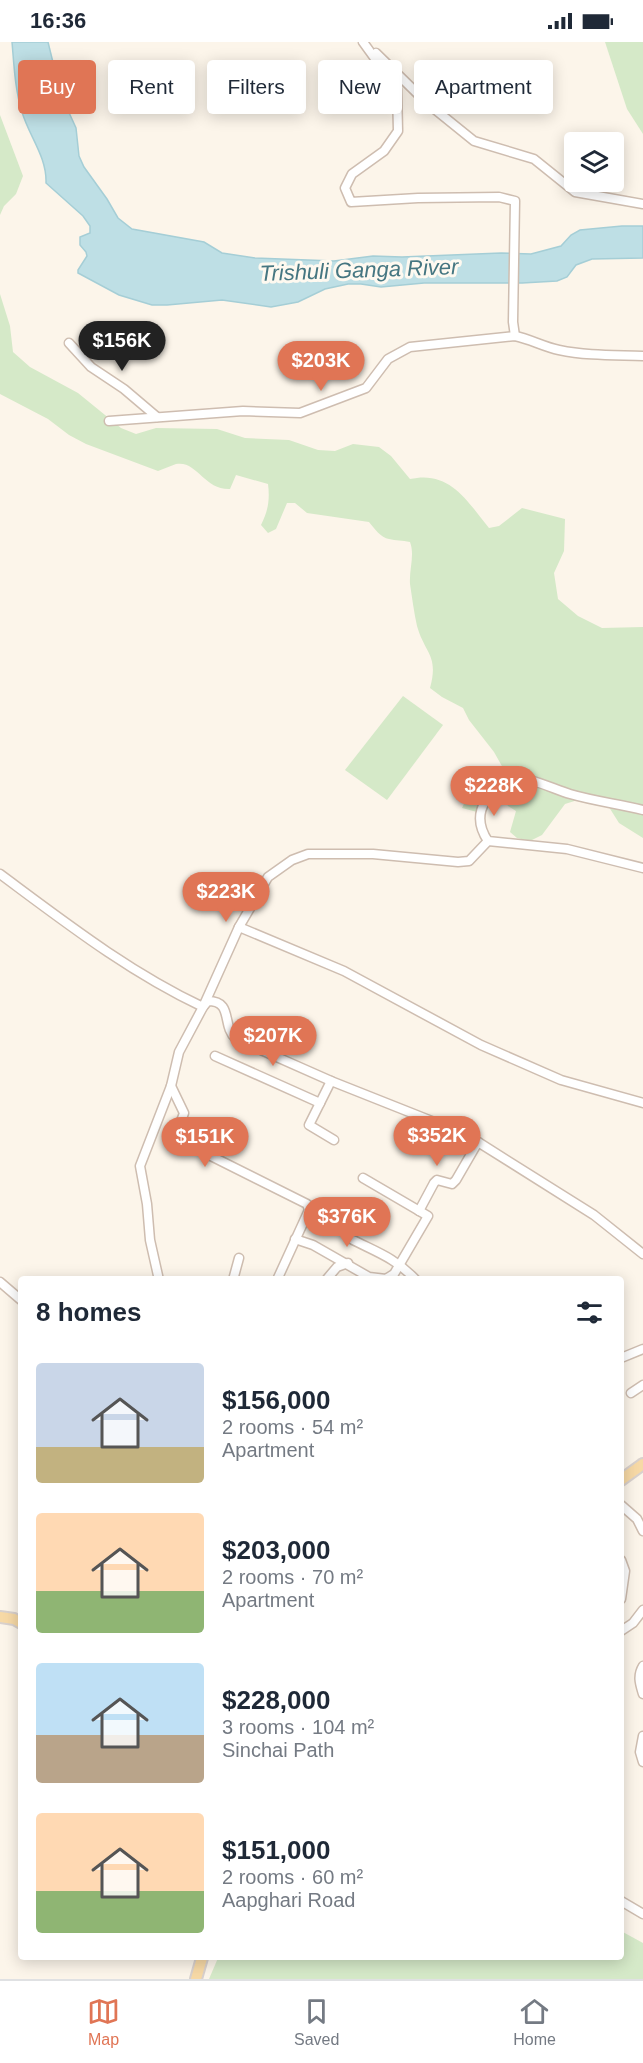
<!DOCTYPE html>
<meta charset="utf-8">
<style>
body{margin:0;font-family:Arial,sans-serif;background:#f6f6f7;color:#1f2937;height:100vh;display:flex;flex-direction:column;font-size:22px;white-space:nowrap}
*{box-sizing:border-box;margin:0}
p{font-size:20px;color:#747a83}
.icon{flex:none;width:33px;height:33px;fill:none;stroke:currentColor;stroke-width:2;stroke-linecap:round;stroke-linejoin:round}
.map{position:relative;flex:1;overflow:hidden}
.side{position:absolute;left:18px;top:1234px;width:606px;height:684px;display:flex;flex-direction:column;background:#fff;border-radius:6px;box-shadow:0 3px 15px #0003}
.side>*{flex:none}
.guide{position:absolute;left:18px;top:18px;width:608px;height:54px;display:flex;gap:12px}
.fabs{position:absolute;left:564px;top:90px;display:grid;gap:12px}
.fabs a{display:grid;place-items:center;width:60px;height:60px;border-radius:6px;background:#fff;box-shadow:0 3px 15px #0003;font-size:30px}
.price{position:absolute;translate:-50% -51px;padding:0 14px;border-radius:21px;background:#e07555;color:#fff;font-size:20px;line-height:39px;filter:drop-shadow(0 2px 3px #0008)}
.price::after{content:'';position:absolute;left:50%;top:36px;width:18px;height:14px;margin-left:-9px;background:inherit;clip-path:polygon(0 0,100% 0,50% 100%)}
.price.selected{background:#222;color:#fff}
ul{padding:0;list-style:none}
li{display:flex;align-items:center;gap:18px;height:150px;padding:0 18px}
li span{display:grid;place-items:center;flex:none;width:168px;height:120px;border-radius:6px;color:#555}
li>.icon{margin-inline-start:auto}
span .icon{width:72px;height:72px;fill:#fffc;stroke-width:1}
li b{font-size:26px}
h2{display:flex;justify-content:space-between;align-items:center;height:72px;padding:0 18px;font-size:26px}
.chip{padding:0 21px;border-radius:6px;background:#fff;box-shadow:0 3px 15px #0003;font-size:21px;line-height:54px}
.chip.selected{background:#e07555;color:#fff}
.status{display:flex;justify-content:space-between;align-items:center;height:42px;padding:0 30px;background:#fff;direction:ltr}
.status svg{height:16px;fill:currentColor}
.dock{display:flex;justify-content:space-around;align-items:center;height:84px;border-top:2px solid #e0e1e3;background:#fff;font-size:16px;color:#747a83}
.dock a{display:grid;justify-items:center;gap:3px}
.dock .selected{color:#e07555}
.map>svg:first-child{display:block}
.green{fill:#d5e9c8}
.water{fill:#bedfe5;stroke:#a5ced6;stroke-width:1.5}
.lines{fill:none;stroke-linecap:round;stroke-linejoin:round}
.minor-casing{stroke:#cebdb0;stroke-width:11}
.major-casing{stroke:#d9d1cd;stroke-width:14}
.minor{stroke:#fff;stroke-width:8}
.major{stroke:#f7d9a6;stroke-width:10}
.labels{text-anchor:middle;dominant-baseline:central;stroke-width:6;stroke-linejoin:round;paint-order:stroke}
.water-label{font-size:22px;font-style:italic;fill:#457681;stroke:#fef9f0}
</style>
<div class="status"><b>16:36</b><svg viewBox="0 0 49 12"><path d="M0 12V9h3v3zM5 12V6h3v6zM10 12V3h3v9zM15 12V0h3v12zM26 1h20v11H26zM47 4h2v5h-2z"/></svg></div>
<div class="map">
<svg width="643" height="1937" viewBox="0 0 643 1937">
<rect width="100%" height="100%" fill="#fcf5ea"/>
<g class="green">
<path d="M 605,0 L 643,0 L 643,92 L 627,67 Z"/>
<path d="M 0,73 L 23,134 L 16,152 L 4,164 L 0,173 Z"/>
<path d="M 0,252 L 10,284 L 13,310 L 30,325 L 78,351 L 121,386 L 136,392 L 156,386 L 217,387 L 245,396 L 289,398 L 318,408 L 335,409 L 353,402 L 379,405 L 391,414 L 410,437 C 450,428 467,459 489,486 L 499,484 L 522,466 L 565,477 L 564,509 L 554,531 L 558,557 L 578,574 L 602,586 L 643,585 L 643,796 L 619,781 L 607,762 L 584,756 L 565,762 L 542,793 L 530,799 L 517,796 L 510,790 L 516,769 L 508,764 L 499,751 L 477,770 L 462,766 L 478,732 L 493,738 L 503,726 L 494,710 L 469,678 L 463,666 L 442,655 L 430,646 C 439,613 425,612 417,584 C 414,571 412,555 410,542 C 409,527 415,513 410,500 C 402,498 396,499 389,497 C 381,496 374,486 369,480 L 307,471 L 295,461 L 287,461 L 276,487 L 268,491 L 261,483 C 268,469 270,458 268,442 L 236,433 L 230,447 C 204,448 197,418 176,422 C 170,424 164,427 158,429 L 86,402 L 69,393 L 48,377 L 0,352 Z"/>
<path d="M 403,654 L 443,683 L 387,758 L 345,728 Z"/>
<path d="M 621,1889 L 643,1901 L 643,1937 L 209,1937 L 218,1916 L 621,1916 Z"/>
</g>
<path class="water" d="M 12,0 L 48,0 L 61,53 L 76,86 L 79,114 L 84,125 L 107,157 L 118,176 L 132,187 L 204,200 L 222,211 L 255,216 L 334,219 L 373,214 L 402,215 L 501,211 L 531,212 L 561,204 L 571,193 L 580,188 L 622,184 L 643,184 L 643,216 L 592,217 L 576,223 L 567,235 L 557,239 L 522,241 L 424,241 L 381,245 L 361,242 L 348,242 L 325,247 L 298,260 L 271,265 L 222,258 L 167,263 L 152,263 L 119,253 L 78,231 L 78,228 L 87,214 L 86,210 L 80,203 L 80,195 L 90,191 L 90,184 L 83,174 L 46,141 C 47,115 29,94 22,70 C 15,48 14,23 12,0 Z"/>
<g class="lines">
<g class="minor-casing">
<g id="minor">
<path d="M 363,0 L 397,47 L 398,89 L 384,109 L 352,132 L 345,146 L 351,160 L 418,156 L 499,155 L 515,159 L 513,280 L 515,294"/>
<path d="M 376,11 L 427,61 L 474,99 L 534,117 L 575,150 L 643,162"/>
<path d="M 69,301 L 91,325 L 124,347 L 157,375"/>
<path d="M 109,379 L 243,369 L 300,371 L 366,346 L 388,317 L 410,305 L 515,294 C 530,297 544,305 559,308 C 587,314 615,313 643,314"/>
<path d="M 643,768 C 619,762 594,759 570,752 C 553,747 524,732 507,736 C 499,739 489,752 485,760 C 477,773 480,787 488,799 L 567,807 L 643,826"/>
<path d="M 0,832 C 66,881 129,930 203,965 L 239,885 L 268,835 L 292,818 L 308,812 L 373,812 L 458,820 L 469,819 L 488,799"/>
<path d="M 239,885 L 344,929 L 481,1003 L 561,1038 L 643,1061"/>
<path d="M 215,1014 L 320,1061"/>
<path d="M 331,1039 L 309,1083 L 334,1098"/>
<path d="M 171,1044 L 184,1071 L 176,1093 L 179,1098 L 307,1162 L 309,1168 L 277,1238"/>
<path d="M 419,1169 L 434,1141 L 437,1138 L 452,1142 L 456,1138 L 478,1100"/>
<path d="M 295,1197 L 313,1203 L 369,1235 L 386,1237 L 394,1232 L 428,1174 L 363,1136"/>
<path d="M 353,1198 C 379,1211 395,1216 416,1238"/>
<path d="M 159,1238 L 150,1198 L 147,1162 L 140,1124 L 171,1044 L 179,1010 L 203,965 L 208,959 C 234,959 221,984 236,997 L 331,1039 L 457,1089 L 478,1100 L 594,1173 L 643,1212"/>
<path d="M 233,1238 L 239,1216"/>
<path d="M 326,1238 L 337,1225 L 348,1221"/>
<path d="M 0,1240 L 21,1258"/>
<path d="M 621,1316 L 643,1307"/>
<path d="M 631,1351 L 643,1343"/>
<path d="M 621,1463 L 637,1477 L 643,1489"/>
<path d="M 621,1518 L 625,1529 L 621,1557"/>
<path d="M 621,1589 L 633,1581 L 643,1568"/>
<path d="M 643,1624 C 637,1634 640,1642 643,1652"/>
<path d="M 643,1694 L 640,1710 L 643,1720"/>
<path d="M 621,1859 L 643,1872"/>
</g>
</g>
<g class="major-casing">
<g id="major">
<path d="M 621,1438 L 643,1422"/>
<path d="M 0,1575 L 14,1577 L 21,1581"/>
<path d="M 196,1937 L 202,1916"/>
</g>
</g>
<use href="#minor" class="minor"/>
<use href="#major" class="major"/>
</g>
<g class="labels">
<g class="water-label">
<text transform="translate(359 228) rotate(-2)">Trishuli Ganga River</text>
</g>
</g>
</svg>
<div class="fabs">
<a><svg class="icon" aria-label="layers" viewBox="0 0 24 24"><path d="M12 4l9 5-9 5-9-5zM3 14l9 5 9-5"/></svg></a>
</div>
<b class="price selected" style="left:122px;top:330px">$156K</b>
<b class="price" style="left:321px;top:350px">$203K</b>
<b class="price" style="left:494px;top:775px">$228K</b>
<b class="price" style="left:226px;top:881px">$223K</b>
<b class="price" style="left:273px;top:1025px">$207K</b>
<b class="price" style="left:437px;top:1125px">$352K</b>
<b class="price" style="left:205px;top:1126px">$151K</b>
<b class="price" style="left:347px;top:1206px">$376K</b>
<div class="guide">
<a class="chip selected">Buy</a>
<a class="chip">Rent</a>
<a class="chip">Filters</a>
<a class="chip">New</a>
<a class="chip">Apartment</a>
</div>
<section class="side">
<h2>8 homes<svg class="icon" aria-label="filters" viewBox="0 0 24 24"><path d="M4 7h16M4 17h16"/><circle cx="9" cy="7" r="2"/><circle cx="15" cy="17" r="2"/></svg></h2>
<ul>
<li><span style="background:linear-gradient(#c9d6e8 70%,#c2b280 0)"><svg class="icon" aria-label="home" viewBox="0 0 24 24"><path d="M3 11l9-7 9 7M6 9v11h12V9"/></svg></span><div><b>$156,000</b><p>2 rooms · 54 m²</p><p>Apartment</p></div></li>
<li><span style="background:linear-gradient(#ffd9b3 65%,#8fb573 0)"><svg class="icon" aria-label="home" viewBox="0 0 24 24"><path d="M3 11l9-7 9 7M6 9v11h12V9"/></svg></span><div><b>$203,000</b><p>2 rooms · 70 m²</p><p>Apartment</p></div></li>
<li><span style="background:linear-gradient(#bfe0f5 60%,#b9a48a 0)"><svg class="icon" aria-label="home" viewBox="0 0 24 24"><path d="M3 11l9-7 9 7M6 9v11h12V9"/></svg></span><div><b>$228,000</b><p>3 rooms · 104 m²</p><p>Sinchai Path</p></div></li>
<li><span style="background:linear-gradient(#ffd9b3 65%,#8fb573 0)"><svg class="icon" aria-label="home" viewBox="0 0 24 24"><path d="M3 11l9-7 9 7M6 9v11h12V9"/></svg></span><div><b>$151,000</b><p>2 rooms · 60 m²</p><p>Aapghari Road</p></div></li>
</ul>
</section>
</div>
<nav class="dock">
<a class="selected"><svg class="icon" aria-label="map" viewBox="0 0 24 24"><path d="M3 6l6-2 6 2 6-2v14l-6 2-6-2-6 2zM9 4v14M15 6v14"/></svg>Map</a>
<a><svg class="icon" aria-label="saved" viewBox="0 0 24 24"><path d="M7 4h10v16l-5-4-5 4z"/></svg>Saved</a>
<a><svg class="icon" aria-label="home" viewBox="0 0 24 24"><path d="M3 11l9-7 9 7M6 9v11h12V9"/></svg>Home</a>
</nav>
